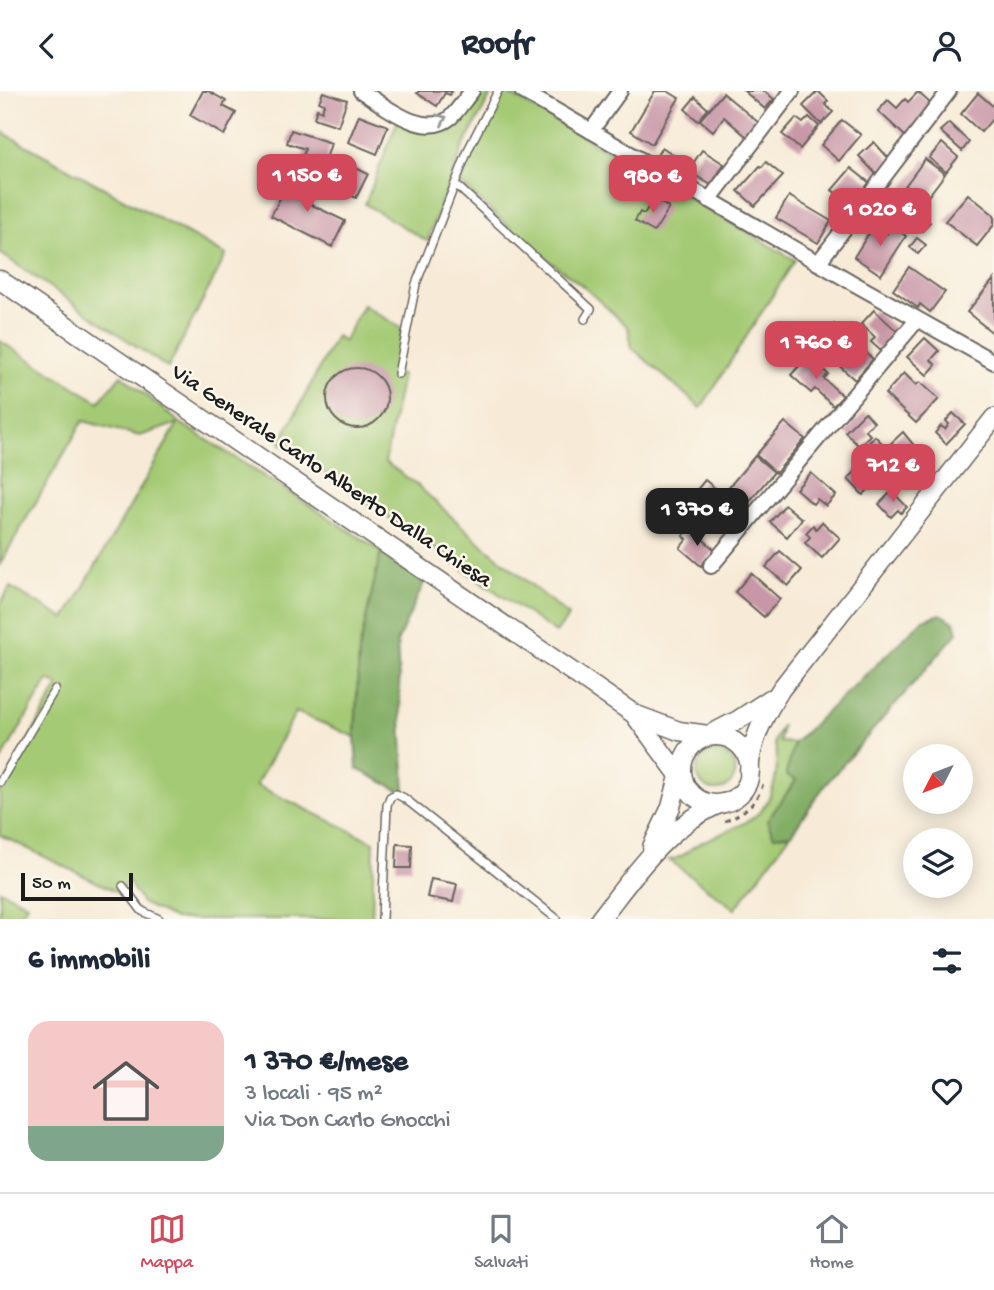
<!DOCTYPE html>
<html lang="it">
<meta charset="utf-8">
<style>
body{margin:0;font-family:"Gochi Hand",sans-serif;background:#f6f6f7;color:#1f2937;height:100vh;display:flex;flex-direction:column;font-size:26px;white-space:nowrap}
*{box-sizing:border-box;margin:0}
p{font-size:23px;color:#747a83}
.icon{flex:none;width:38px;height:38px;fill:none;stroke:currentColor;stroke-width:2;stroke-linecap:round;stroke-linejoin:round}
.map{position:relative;height:828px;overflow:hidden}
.drawer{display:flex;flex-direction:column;background:#fff;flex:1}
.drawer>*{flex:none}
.needle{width:46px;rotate:228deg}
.fabs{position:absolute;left:903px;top:653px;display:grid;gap:14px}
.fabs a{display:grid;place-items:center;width:70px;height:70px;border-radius:50%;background:#fff;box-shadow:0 4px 18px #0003;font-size:35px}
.scale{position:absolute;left:21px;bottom:18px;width:112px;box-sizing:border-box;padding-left:7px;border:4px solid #1c1c1c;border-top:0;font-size:19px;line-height:24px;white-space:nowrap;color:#1c1c1c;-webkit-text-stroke:5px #fbf7ec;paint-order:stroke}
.price{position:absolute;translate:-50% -60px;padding:0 16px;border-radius:14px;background:#d1495b;color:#fff;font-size:23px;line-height:46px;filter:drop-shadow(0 2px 4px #0008)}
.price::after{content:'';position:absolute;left:50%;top:42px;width:21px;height:16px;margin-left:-10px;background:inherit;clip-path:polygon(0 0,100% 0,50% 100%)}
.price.on{background:#222;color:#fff}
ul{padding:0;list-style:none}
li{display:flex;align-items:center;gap:21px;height:175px;padding:0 28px}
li+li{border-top:2px solid #e0e1e3}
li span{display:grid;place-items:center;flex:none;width:196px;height:140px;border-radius:21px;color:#555}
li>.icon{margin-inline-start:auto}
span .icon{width:84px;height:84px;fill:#fffc;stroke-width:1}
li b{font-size:30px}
h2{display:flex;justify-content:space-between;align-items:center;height:84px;padding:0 28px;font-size:30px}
header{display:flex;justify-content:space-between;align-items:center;height:91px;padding:0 28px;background:#fff;font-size:32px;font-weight:800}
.dock{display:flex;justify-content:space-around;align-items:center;height:98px;border-top:2px solid #e0e1e3;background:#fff;font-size:19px;color:#747a83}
.dock a{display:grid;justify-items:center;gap:4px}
.dock .on{color:#d1495b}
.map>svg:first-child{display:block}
.green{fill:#a4ca74;stroke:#607348;stroke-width:2}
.forest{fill:#83ae66;stroke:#506541;stroke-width:2}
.building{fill:#c897a7}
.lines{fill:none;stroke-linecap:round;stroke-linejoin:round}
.service-casing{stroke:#69645d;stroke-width:10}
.minor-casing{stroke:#69645d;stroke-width:18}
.tertiary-casing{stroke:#69645d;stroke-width:21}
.path{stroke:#69645d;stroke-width:2.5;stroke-dasharray:5 5;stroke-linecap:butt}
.service{stroke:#fff;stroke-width:7}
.minor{stroke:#fff;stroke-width:14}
.tertiary{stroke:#fff;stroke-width:18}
.oneway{stroke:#999}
.labels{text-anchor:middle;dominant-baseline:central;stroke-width:5;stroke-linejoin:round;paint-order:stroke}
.street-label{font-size:23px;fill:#1c1c1c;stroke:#fbf7ec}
</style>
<header><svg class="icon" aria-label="back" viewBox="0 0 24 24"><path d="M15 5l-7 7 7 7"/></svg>Roofr<svg class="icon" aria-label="person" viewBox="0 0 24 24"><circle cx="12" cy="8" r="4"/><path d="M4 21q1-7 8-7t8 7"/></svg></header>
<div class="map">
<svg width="994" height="828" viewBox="0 0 994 828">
<rect width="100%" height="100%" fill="#fbf7ec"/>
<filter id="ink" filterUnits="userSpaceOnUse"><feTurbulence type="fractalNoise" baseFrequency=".0143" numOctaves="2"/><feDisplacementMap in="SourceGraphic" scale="14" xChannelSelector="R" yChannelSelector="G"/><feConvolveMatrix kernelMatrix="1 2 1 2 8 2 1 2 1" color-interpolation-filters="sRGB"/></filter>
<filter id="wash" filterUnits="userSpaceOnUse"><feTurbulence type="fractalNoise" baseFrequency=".00686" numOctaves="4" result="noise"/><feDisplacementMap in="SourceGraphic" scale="28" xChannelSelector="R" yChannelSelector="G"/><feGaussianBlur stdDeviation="1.57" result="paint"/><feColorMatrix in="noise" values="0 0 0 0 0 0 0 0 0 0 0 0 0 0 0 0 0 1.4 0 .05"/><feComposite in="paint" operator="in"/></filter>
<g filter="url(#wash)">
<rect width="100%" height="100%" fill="#f7ebd7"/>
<g class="green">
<path d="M 483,0 L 493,0 L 463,56 L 427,150 L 365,113 L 399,26 L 454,30 Z"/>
<path d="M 504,0 L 795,169 L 701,317 L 632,257 L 628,236 L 584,196 L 535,159 L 459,91 L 472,59 Z"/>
<path d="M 0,40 L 226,164 L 168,277 L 0,162 Z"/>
<path d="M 363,214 L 403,238 L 395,283 L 402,284 L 385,371 L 416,393 L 477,449 L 569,525 L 556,542 L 280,352 L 336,245 L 344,250 Z"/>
<path d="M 0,250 L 99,311 L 121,284 L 179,331 L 381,460 L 359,560 L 355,646 L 296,621 L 256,694 L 374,751 L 372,828 L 175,828 L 142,812 L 128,790 L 119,802 L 0,744 L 0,701 L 59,594 L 48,589 L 0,671 L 0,514 L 10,496 L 65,528 L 178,332 L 140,345 L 83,330 L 0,473 Z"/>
<path d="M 782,634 L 779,651 L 794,652 L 786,684 L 797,689 L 767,730 L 774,745 L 791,743 L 735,818 L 669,769 C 684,767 689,757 702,751 C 718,743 736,738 751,728 C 775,713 781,675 774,650 Z"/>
<circle cx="716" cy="680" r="19"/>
<path d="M 0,799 L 27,813 L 19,828 L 0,828 Z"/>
</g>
<g class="forest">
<path d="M 381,460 L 424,492 L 397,551 L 405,702 L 357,678 L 355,646 L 359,560 Z"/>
<path d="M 941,523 L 955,532 L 958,541 L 825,694 L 791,743 L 774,745 L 767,730 L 796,689 L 786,684 L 794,652 L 923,529 Z"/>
</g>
<g id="blocks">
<g class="building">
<path d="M 203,0 L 208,0 L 226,10 L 223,15 L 236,22 L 224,44 L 190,24 Z"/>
<path d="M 419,0 L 452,0 L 450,4 L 445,2 L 437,15 L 417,2 Z"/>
<path d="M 655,0 L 667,0 L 679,7 L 652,53 L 631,40 Z"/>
<path d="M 744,0 L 764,0 L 774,8 L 765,18 Z"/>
<path d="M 818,0 L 828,10 L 825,13 L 833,21 L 821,33 L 803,15 Z"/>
<path d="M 323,1 L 347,9 L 338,35 L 314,27 L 317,18 L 322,20 L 324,13 L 319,11 Z"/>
<path d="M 918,1 L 933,15 L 905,45 L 878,20 L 888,9 L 897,17 L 905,8 L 908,11 Z"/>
<path d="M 723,2 L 759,32 L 747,46 L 724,26 L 713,40 L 700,29 Z"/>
<path d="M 978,2 L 994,16 L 994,26 L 981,41 L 961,23 Z"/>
<path d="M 695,6 L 708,18 L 698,30 L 685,18 Z"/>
<path d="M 359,24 L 388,35 L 377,63 L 348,51 Z"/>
<path d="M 809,26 L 819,35 L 800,58 L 782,43 L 796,27 L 803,32 Z"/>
<path d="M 842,29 L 861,44 L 839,70 L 821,54 Z"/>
<path d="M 949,32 L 969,51 L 962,60 L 940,40 Z"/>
<path d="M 291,39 L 331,52 L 323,78 L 301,71 L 305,58 L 287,52 Z"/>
<path d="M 874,51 L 891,70 L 876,83 L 859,65 Z"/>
<path d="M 942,52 L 958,66 L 946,81 L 929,67 Z"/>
<path d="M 662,56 L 674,64 L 667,75 L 655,68 Z"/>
<path d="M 702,59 L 724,73 L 711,94 L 688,80 Z"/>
<path d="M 925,68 L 945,83 L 914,124 L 894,110 Z"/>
<path d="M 344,71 L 368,83 L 356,107 L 332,95 Z"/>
<path d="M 766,71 L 783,85 L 755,115 L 738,100 L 760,75 L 762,76 Z"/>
<path d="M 851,77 L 871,93 L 852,115 L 832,99 Z"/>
<path d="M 290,87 L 314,99 L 308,112 L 345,130 L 332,156 L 271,125 Z"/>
<path d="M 968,103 L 994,124 L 994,134 L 977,155 L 945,130 Z"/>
<path d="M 789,105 L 831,130 L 818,152 L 776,127 Z"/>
<path d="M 654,107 L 669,117 L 654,141 L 635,130 L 640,121 L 644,123 Z"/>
<path d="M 920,123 L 930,131 L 922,140 L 913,131 Z"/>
<path d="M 874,134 L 887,142 L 891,135 L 906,145 L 881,184 L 854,166 Z"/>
<path d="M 917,147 L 926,154 L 918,163 L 910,156 Z"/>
<path d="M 909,176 L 945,201 L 930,221 L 920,213 L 918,217 L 893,199 Z"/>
<path d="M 994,188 L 994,243 L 967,221 Z"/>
<path d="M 874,219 L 898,241 L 881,260 L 871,251 L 875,246 L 861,233 Z"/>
<path d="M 834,233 L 845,243 L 835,255 L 853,270 L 863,259 L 873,268 L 855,289 L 816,254 Z"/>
<path d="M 925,247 L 939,260 L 931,269 L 936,274 L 927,284 L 907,266 Z"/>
<path d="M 808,265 L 828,283 L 824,288 L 843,305 L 833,315 L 815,298 L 811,302 L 791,284 Z"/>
<circle cx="357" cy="307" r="30"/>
<path d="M 904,282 L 916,294 L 920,291 L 939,308 L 916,332 L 885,303 Z"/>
<path d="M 865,321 L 874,331 L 865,339 L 870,344 L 859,355 L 845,341 Z"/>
<path d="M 953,322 L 965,333 L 946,353 L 935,342 L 941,335 L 945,338 L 949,333 L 946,330 Z"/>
<path d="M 785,331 L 805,348 L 776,382 L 756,364 Z"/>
<path d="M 903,341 L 921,363 L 904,380 L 895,370 L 899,366 L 888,355 Z"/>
<path d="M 875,345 L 896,366 L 886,376 L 866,355 Z"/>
<path d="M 755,365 L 774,381 L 748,412 L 729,396 Z"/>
<path d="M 864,371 L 880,387 L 863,404 L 848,388 Z"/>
<path d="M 811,382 L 836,404 L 826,415 L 817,408 L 813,413 L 796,398 Z"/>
<path d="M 705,389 L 729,409 L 705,436 L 685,419 L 693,410 L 690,407 Z"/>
<path d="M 892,400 L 907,416 L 901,422 L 898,419 L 891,426 L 879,413 Z"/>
<path d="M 785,414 L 802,428 L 787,446 L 770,431 Z"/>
<path d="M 822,431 L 840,447 L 822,467 L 805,452 L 810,446 L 806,442 L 813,434 L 816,438 Z"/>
<path d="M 690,437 L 715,459 L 701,475 L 680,457 L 687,448 L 683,445 Z"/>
<path d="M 780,460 L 802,479 L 788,495 L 766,476 Z"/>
<path d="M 751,482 L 780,508 L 764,526 L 735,501 Z"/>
<path d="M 397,753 L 412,754 L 411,777 L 396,777 Z"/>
<path d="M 431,788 L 457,793 L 453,811 L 427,806 Z"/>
</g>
</g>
</g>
<g filter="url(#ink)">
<use href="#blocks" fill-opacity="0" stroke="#69645d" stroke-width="2"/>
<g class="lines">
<g class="service-casing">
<g id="service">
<path d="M 455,93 L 591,218 L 585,228"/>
<path d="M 398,283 L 416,193 L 469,57 L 498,0"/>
<path d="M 0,691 L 55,598"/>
<path d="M 123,795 L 142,820 L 159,828"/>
<path d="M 382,828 L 387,714 L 390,706 L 396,703 L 404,707 L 557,828"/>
</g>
</g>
<g class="minor-casing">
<g id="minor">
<path d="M 361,0 C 384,14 424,49 451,26 C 459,18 465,8 472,0"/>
<path d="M 522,0 L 853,192 L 994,271"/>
<path d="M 591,40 L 620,0"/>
<path d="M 709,109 L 792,0"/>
<path d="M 818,172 L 949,0"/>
<path d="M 711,475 L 917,229"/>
</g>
</g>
<g class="tertiary-casing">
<g id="tertiary">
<path d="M 0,189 L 634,623 L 679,640 L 716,645"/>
<path d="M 636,626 L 684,691"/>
<path d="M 707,645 L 738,629 L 770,608"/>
<circle cx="716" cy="679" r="34"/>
<path d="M 749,681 C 751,649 764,625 781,598 L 994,327"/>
<path d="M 652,756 L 671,716 L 681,678"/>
<path d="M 600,828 C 635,783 667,734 722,712"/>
</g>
</g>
<path class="path" d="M 725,730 C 745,722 759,711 764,689"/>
<use href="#service" class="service"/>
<use href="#minor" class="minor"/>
<use href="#tertiary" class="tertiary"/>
</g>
<defs><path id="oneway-chevron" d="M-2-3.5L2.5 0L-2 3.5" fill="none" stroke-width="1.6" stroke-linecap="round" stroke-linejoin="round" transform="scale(1.75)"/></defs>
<use class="oneway" href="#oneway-chevron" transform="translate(442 28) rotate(-25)"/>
</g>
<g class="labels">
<g class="street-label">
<text transform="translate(331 386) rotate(34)">Via Generale Carlo Alberto Dalla Chiesa</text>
</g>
</g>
</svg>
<div class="fabs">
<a><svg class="needle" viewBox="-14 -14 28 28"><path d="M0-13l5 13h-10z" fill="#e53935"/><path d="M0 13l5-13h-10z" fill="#747a83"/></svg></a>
<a><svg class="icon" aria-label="layers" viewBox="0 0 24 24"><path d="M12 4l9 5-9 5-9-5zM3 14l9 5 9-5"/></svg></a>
</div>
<div class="scale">50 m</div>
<b class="price" style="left:307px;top:123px">1 150 €</b>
<b class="price" style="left:653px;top:124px">980 €</b>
<b class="price" style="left:880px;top:157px">1 020 €</b>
<b class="price" style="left:816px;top:290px">1 760 €</b>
<b class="price" style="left:893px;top:413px">712 €</b>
<b class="price on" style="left:697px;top:457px">1 370 €</b>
</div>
<section class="drawer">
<h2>6 immobili<svg class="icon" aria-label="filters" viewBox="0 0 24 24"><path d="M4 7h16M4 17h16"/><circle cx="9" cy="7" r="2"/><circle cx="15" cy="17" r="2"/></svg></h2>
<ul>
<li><span style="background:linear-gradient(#f6c9c9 75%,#7fa58c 0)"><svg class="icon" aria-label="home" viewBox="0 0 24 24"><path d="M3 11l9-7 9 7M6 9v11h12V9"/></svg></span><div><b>1 370 €/mese</b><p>3 locali · 95 m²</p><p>Via Don Carlo Gnocchi</p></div><svg class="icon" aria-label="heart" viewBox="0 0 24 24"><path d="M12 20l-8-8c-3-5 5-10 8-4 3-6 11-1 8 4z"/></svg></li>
</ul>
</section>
<nav class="dock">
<a class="on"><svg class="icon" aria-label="map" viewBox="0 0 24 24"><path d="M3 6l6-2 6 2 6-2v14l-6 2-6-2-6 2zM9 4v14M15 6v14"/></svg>Mappa</a>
<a><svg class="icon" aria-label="saved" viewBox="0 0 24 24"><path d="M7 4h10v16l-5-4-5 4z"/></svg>Salvati</a>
<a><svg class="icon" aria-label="home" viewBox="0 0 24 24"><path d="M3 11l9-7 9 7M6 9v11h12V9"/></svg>Home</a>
</nav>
